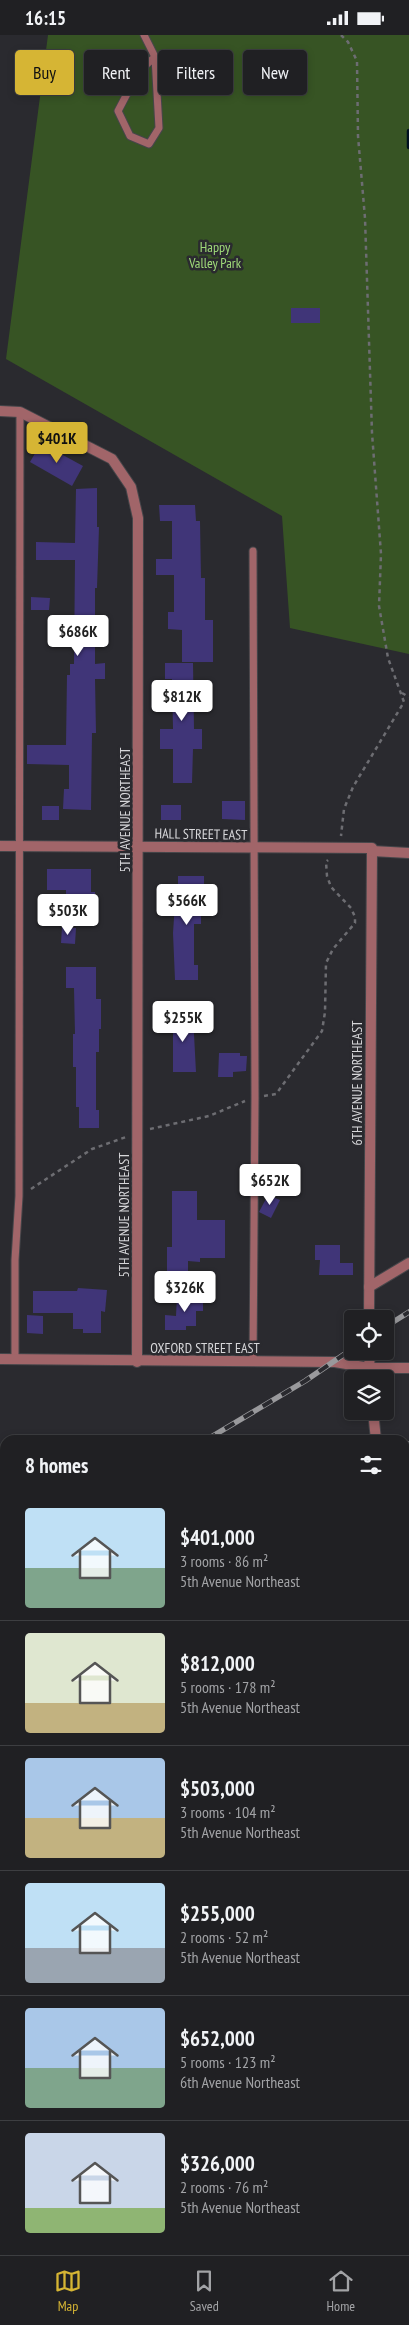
<!DOCTYPE html>
<meta charset="utf-8">
<style>
body{margin:0;font-family:"PT Sans Narrow",sans-serif;background:#2d2d30;color:#f1f3f6;height:100vh;display:flex;flex-direction:column;font-size:19px;white-space:nowrap}
*{box-sizing:border-box;margin:0}
p{font-size:16px;color:#a2a3a6}
.icon{flex:none;width:28px;height:28px;fill:none;stroke:currentColor;stroke-width:2;stroke-linecap:round;stroke-linejoin:round}
.map{position:relative;flex:1;overflow:hidden}
.details{position:absolute;left:0px;top:1400px;width:410px;height:820px;display:flex;flex-direction:column;background:#202023;border-radius:15px 15px 0 0;box-shadow:0 2px 8px #0003,0 0 0 1px #3d3e41}
.details>*{flex:none}
.banner{position:absolute;left:15px;top:15px;width:380px;height:45px;display:flex;gap:10px}
.fabs{position:absolute;left:344px;top:1275px;display:grid;gap:10px}
.fabs a{display:grid;place-items:center;width:50px;height:50px;border-radius:5px;background:#202023;box-shadow:0 2px 8px #0003,0 0 0 1px #3d3e41;font-size:25px}
.price{position:absolute;translate:-50% -42px;padding:0 11px;border-radius:5px;background:#fff;color:#222;font-size:16px;line-height:32px;filter:drop-shadow(0 1px 2px #0008)}
.price::after{content:'';position:absolute;left:50%;top:30px;width:15px;height:11px;margin-left:-8px;background:inherit;clip-path:polygon(0 0,100% 0,50% 100%)}
.price.selected{background:#d6b534;color:#111}
ul{padding:0;list-style:none}
li{display:flex;align-items:center;gap:15px;height:125px;padding:0 25px}
li+li{border-top:1px solid #3d3e41}
li span{display:grid;place-items:center;flex:none;width:140px;height:100px;border-radius:5px;color:#555}
li>.icon{margin-inline-start:auto}
span .icon{width:60px;height:60px;fill:#fffc;stroke-width:1}
li b{font-size:21px}
h2{display:flex;justify-content:space-between;align-items:center;height:60px;padding:0 25px;font-size:21px}
.chip{padding:0 18px;border-radius:5px;background:#202023;box-shadow:0 2px 8px #0003,0 0 0 1px #3d3e41;font-size:18px;line-height:45px}
.chip.selected{background:#d6b534;color:#111}
.status{display:flex;justify-content:space-between;align-items:center;height:35px;padding:0 25px;background:#202023;direction:ltr}
.status svg{height:14px;fill:currentColor}
.tab-bar{display:flex;justify-content:space-around;align-items:center;height:70px;border-top:1px solid #3d3e41;background:#202023;font-size:14px;color:#a2a3a6}
.tab-bar a{display:grid;justify-items:center;gap:2px}
.tab-bar .selected{color:#d6b534}
.map>svg:first-child{display:block}
.green{fill:#375424}
.lines{fill:none;stroke-linecap:round;stroke-linejoin:round}
.stream{stroke:#001121;stroke-width:4.5}
.building{fill:#403578}
.service-casing{stroke:#46464a;stroke-width:9}
.minor-casing{stroke:#46464a;stroke-width:12}
.tertiary-casing{stroke:#46464a;stroke-width:12}
.path{stroke:#6d6d72;stroke-width:2.5;stroke-dasharray:4 4;stroke-linecap:butt}
.service{stroke:#a16569;stroke-width:7}
.minor{stroke:#a16569;stroke-width:10}
.tertiary{stroke:#a16569;stroke-width:10}
.rail-casing{stroke:#99999c;stroke-width:5.5}
.rail{stroke:#2a2a2f;stroke-width:4;stroke-dasharray:11;stroke-linecap:butt}
.labels{text-anchor:middle;dominant-baseline:central;stroke-width:5;stroke-linejoin:round;paint-order:stroke}
.park-label{font-size:14px;fill:#9fda79;stroke:#2a2a2f}
.street-label{font-size:14px;fill:#d7d7da;stroke:#2a2a2f}
</style>
<div class="status"><b>16:15</b><svg viewBox="0 0 49 12"><path d="M0 12V9h3v3zM5 12V6h3v6zM10 12V3h3v9zM15 12V0h3v12zM26 1h20v11H26zM47 4h2v5h-2z"/></svg></div>
<div class="map">
<svg width="409" height="2220" viewBox="0 0 409 2220">
<rect width="100%" height="100%" fill="#2a2a2f"/>
<path class="green" d="M 48,0 L 409,0 L 409,619 L 290,593 L 282,481 L 6,324 Z"/>
<g class="lines">
<path class="stream" d="M 409,96 L 409,112"/>
</g>
<g class="building">
<rect x="291" y="273" width="29" height="15"/>
<path d="M 41,408 L 83,431 L 72,451 L 30,427 Z"/>
<path d="M 97,453 L 97,492 L 99,492 L 97,553 L 95,553 L 95,629 L 105,628 L 105,644 L 95,644 L 96,698 L 92,698 L 91,775 L 63,774 L 64,754 L 69,754 L 69,730 L 27,729 L 27,710 L 66,710 L 67,640 L 70,640 L 70,629 L 74,629 L 75,525 L 36,525 L 36,507 L 75,508 L 76,454 Z"/>
<path d="M 159,470 L 195,470 L 196,486 L 200,486 L 201,543 L 205,543 L 205,585 L 213,585 L 213,627 L 182,627 L 182,595 L 168,594 L 168,577 L 174,577 L 174,540 L 156,540 L 156,524 L 172,524 L 172,486 L 160,486 Z"/>
<path d="M 31,562 L 50,563 L 49,575 L 31,575 Z"/>
<path d="M 165,628 L 193,628 L 194,694 L 202,694 L 202,714 L 193,714 L 192,748 L 173,748 L 173,714 L 160,714 L 160,694 L 173,694 L 172,644 L 165,644 Z"/>
<path d="M 222,766 L 245,766 L 245,785 L 222,784 Z"/>
<rect x="161" y="770" width="20" height="15"/>
<rect x="42" y="771" width="17" height="14"/>
<path d="M 47,834 L 91,834 L 91,857 L 95,857 L 95,875 L 66,875 L 66,855 L 47,855 Z"/>
<path d="M 178,841 L 204,841 L 204,862 L 201,862 L 201,889 L 194,889 L 194,930 L 198,930 L 198,945 L 175,945 L 173,898 L 175,868 L 178,868 Z"/>
<path d="M 62,892 L 76,893 L 75,909 L 61,908 Z"/>
<path d="M 66,932 L 96,932 L 96,964 L 101,964 L 101,994 L 99,994 L 99,1017 L 96,1017 L 96,1075 L 99,1075 L 99,1093 L 79,1093 L 79,1072 L 76,1072 L 76,1032 L 73,1032 L 73,999 L 75,999 L 74,953 L 66,953 Z"/>
<path d="M 168,980 L 193,980 L 196,1037 L 173,1037 L 173,993 L 168,994 Z"/>
<path d="M 219,1018 L 240,1018 L 240,1021 L 247,1021 L 246,1036 L 233,1037 L 233,1042 L 218,1042 Z"/>
<path d="M 172,1156 L 197,1156 L 197,1185 L 225,1185 L 225,1223 L 200,1223 L 200,1227 L 188,1226 L 188,1237 L 167,1236 L 167,1212 L 172,1212 Z"/>
<path d="M 268,1160 L 280,1165 L 271,1183 L 259,1177 Z"/>
<path d="M 315,1210 L 340,1210 L 340,1228 L 353,1228 L 353,1240 L 319,1240 L 320,1225 L 315,1225 Z"/>
<path d="M 78,1253 L 107,1255 L 105,1277 L 101,1276 L 101,1298 L 83,1298 L 83,1294 L 73,1294 L 73,1278 L 33,1278 L 33,1256 L 77,1256 Z"/>
<path d="M 177,1261 L 203,1262 L 203,1276 L 196,1276 L 196,1291 L 186,1291 L 186,1295 L 165,1295 L 165,1280 L 176,1281 Z"/>
<path d="M 27,1280 L 43,1281 L 43,1299 L 27,1298 Z"/>
</g>
<g class="lines">
<g class="service-casing">
<g id="service">
<path d="M 144,0 L 155,22 L 159,93 L 149,109 L 130,101 L 118,76 L 139,36 L 155,22"/>
<path d="M 253,516 L 255,1062 L 253,1327"/>
<path d="M 15,1324 L 15,1225 L 19,1161 L 20,377"/>
<path d="M 0,2125 L 5,2125"/>
<path d="M 405,2125 L 409,2125"/>
</g>
</g>
<g class="minor-casing">
<g id="minor">
<path d="M 0,376 L 20,377 L 112,424 L 131,452 L 138,483 L 137,1327"/>
<path d="M 0,811 L 372,813 L 369,1284"/>
<path d="M 372,816 L 409,818"/>
<path d="M 369,1252 L 409,1228"/>
<path d="M 369,1316 L 370,1344"/>
<path d="M 0,1324 L 335,1327 L 369,1333 L 409,1333"/>
<path d="M 373,1376 L 376,1405"/>
<path d="M 0,2001 L 5,2001"/>
<path d="M 405,2001 L 409,2001"/>
<path d="M 56,2220 L 56,2215"/>
</g>
</g>
<g class="tertiary-casing">
<g id="tertiary">
<path d="M 405,1840 L 409,1840"/>
<path d="M 0,1841 L 5,1841"/>
</g>
</g>
<g class="path">
<path d="M 341,0 L 348,7 L 357,26 L 358,101 L 365,183 L 372,398 L 381,519 L 379,571 L 388,623 L 404,667 L 353,752 L 344,774 L 341,801"/>
<path d="M 402,658 L 409,662"/>
<path d="M 264,1061 L 276,1059 L 322,996 L 325,977 L 326,928 L 333,914 L 355,888 L 355,882 L 351,873 L 331,852 L 327,841 L 326,827 L 328,825"/>
<path d="M 150,1094 L 209,1081 L 245,1066"/>
<path d="M 31,1154 L 92,1114 L 126,1102"/>
</g>
<use href="#service" class="service"/>
<use href="#minor" class="minor"/>
<use href="#tertiary" class="tertiary"/>
<g class="rail-casing">
<g id="rail">
<path d="M 385,1292 L 409,1277"/>
<path d="M 206,1405 L 305,1346 L 352,1314"/>
<path d="M 405,1415 L 409,1409"/>
<path d="M 0,1549 L 5,1546"/>
<path d="M 0,1727 L 5,1724"/>
<path d="M 0,1742 L 5,1739"/>
</g>
</g>
<use href="#rail" class="rail"/>
</g>
<g class="labels">
<g class="park-label">
<text x="215" y="212">Happy<tspan x="215" dy="16">Valley Park</tspan></text>
</g>
<g class="street-label">
<text transform="translate(125 775) rotate(-90)">5TH AVENUE NORTHEAST</text>
<text transform="translate(201 799) rotate(1)">HALL STREET EAST</text>
<text transform="translate(357 1048) rotate(-90)">6TH AVENUE NORTHEAST</text>
<text transform="translate(124 1180) rotate(-90)">5TH AVENUE NORTHEAST</text>
<text x="205" y="1313">OXFORD STREET EAST</text>
</g>
</g>
</svg>
<div class="fabs">
<a><svg class="icon" aria-label="locate" viewBox="0 0 24 24"><circle cx="12" cy="12" r="6"/><path d="M12 2v4M12 18v4M2 12h4M18 12h4"/></svg></a>
<a><svg class="icon" aria-label="layers" viewBox="0 0 24 24"><path d="M12 4l9 5-9 5-9-5zM3 14l9 5 9-5"/></svg></a>
</div>
<b class="price selected" style="left:57px;top:429px">$401K</b>
<b class="price" style="left:78px;top:622px">$686K</b>
<b class="price" style="left:182px;top:687px">$812K</b>
<b class="price" style="left:187px;top:891px">$566K</b>
<b class="price" style="left:68px;top:901px">$503K</b>
<b class="price" style="left:183px;top:1008px">$255K</b>
<b class="price" style="left:270px;top:1171px">$652K</b>
<b class="price" style="left:185px;top:1278px">$326K</b>
<div class="banner">
<a class="chip selected">Buy</a>
<a class="chip">Rent</a>
<a class="chip">Filters</a>
<a class="chip">New</a>
</div>
<section class="details">
<h2>8 homes<svg class="icon" aria-label="filters" viewBox="0 0 24 24"><path d="M4 7h16M4 17h16"/><circle cx="9" cy="7" r="2"/><circle cx="15" cy="17" r="2"/></svg></h2>
<ul>
<li><span style="background:linear-gradient(#bfe0f5 60%,#7fa58c 0)"><svg class="icon" aria-label="home" viewBox="0 0 24 24"><path d="M3 11l9-7 9 7M6 9v11h12V9"/></svg></span><div><b>$401,000</b><p>3 rooms · 86 m²</p><p>5th Avenue Northeast</p></div></li>
<li><span style="background:linear-gradient(#dfe7d0 70%,#c2b280 0)"><svg class="icon" aria-label="home" viewBox="0 0 24 24"><path d="M3 11l9-7 9 7M6 9v11h12V9"/></svg></span><div><b>$812,000</b><p>5 rooms · 178 m²</p><p>5th Avenue Northeast</p></div></li>
<li><span style="background:linear-gradient(#a9c7e8 60%,#c2b280 0)"><svg class="icon" aria-label="home" viewBox="0 0 24 24"><path d="M3 11l9-7 9 7M6 9v11h12V9"/></svg></span><div><b>$503,000</b><p>3 rooms · 104 m²</p><p>5th Avenue Northeast</p></div></li>
<li><span style="background:linear-gradient(#bfe0f5 65%,#9aa5b1 0)"><svg class="icon" aria-label="home" viewBox="0 0 24 24"><path d="M3 11l9-7 9 7M6 9v11h12V9"/></svg></span><div><b>$255,000</b><p>2 rooms · 52 m²</p><p>5th Avenue Northeast</p></div></li>
<li><span style="background:linear-gradient(#a9c7e8 60%,#7fa58c 0)"><svg class="icon" aria-label="home" viewBox="0 0 24 24"><path d="M3 11l9-7 9 7M6 9v11h12V9"/></svg></span><div><b>$652,000</b><p>5 rooms · 123 m²</p><p>6th Avenue Northeast</p></div></li>
<li><span style="background:linear-gradient(#c9d6e8 75%,#8fb573 0)"><svg class="icon" aria-label="home" viewBox="0 0 24 24"><path d="M3 11l9-7 9 7M6 9v11h12V9"/></svg></span><div><b>$326,000</b><p>2 rooms · 76 m²</p><p>5th Avenue Northeast</p></div></li>
</ul>
</section>
</div>
<nav class="tab-bar">
<a class="selected"><svg class="icon" aria-label="map" viewBox="0 0 24 24"><path d="M3 6l6-2 6 2 6-2v14l-6 2-6-2-6 2zM9 4v14M15 6v14"/></svg>Map</a>
<a><svg class="icon" aria-label="saved" viewBox="0 0 24 24"><path d="M7 4h10v16l-5-4-5 4z"/></svg>Saved</a>
<a><svg class="icon" aria-label="home" viewBox="0 0 24 24"><path d="M3 11l9-7 9 7M6 9v11h12V9"/></svg>Home</a>
</nav>
